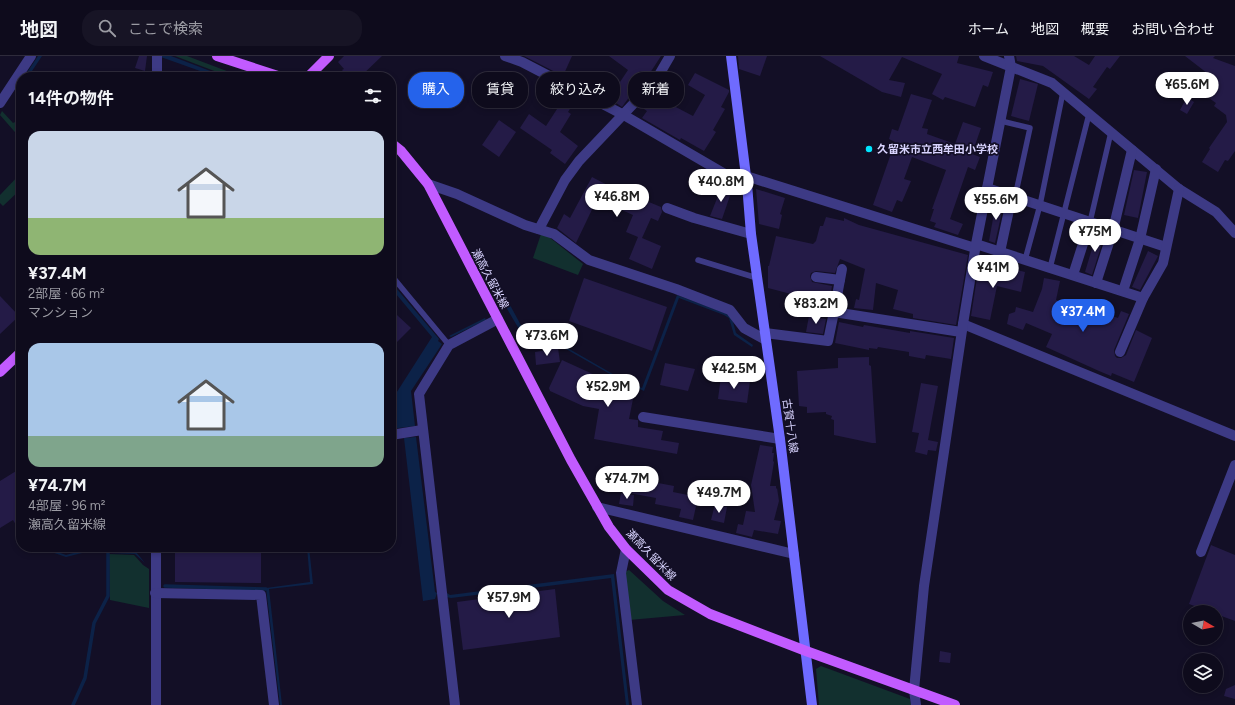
<!DOCTYPE html>
<html lang="ja">
<meta charset="utf-8">
<style>
body{margin:0;font-family:Figtree,"Noto Sans JP",sans-serif;background:#171425;color:#f1f3f6;height:100vh;display:flex;flex-direction:column;font-size:15px;white-space:nowrap}
*{box-sizing:border-box;margin:0}
p{font-size:13px;color:#9b9ba3}
.icon{flex:none;width:22px;height:22px;fill:none;stroke:currentColor;stroke-width:2;stroke-linecap:round;stroke-linejoin:round}
.map{position:relative;flex:1;overflow:hidden}
.sheet{position:absolute;left:16px;top:16px;width:380px;height:480px;display:flex;flex-direction:column;background:#0e0b1c;border-radius:16px;box-shadow:0 2px 6px #0003,0 0 0 1px #2e2b3b}
.sheet>*{flex:none}
.hud{position:absolute;left:408px;top:16px;width:380px;height:36px;display:flex;gap:8px}
.needle{width:26px;rotate:100deg}
.fabs{position:absolute;left:1183px;top:549px;display:grid;gap:8px}
.fabs a{display:grid;place-items:center;width:40px;height:40px;border-radius:50%;background:#0e0b1c;box-shadow:0 2px 6px #0003,0 0 0 1px #2e2b3b;font-size:20px}
.price{position:absolute;translate:-50% -34px;padding:0 9px;border-radius:14px;background:#fff;color:#222;font-size:13px;line-height:26px;filter:drop-shadow(0 1px 2px #0008)}
.price::after{content:'';position:absolute;left:50%;top:24px;width:12px;height:9px;margin-left:-6px;background:inherit;clip-path:polygon(0 0,100% 0,50% 100%)}
.price.current{background:#2563eb;color:#fff}
ul{padding:0;list-style:none}
li{display:grid;align-content:center;gap:8px;height:212px;padding:0 12px}
li span{display:grid;place-items:center;height:124px;border-radius:12px;color:#555}
li>.icon{margin-inline-start:auto}
span .icon{width:72px;height:72px;fill:#fffc;stroke-width:1}
li b{font-size:17px}
h2{display:flex;justify-content:space-between;align-items:center;height:48px;padding:0 12px;font-size:17px}
.pill{padding:0 14px;border-radius:16px;background:#0e0b1c;box-shadow:0 2px 6px #0003,0 0 0 1px #2e2b3b;font-size:14px;line-height:36px}
.pill.current{background:#2563eb;color:#fff}
header{display:flex;align-items:center;gap:24px;box-sizing:border-box;height:56px;padding:0 20px;background:#0e0b1c;border-bottom:1px solid #2e2b3b}
header strong{font-size:19px}
nav{display:flex;gap:22px;margin-inline-start:auto;font-size:14px}
.search{width:280px;height:36px;background:#171425;display:flex;align-items:center;gap:10px;box-sizing:border-box;padding:0 14px;border-radius:16px;color:#9b9ba3;font-size:15px}
.map>svg:first-child{display:block}
.green{fill:#12302f}
.water{fill:#0c2248}
.lines{fill:none;stroke-linecap:round;stroke-linejoin:round}
.stream{stroke:#0c2248;stroke-width:3.5}
.building{fill:#241b47}
.service{stroke:#3d3a85;stroke-width:5.5}
.minor{stroke:#3d3a85;stroke-width:10}
.secondary{stroke:#6f6bff;stroke-width:10}
.primary{stroke:#c25bff;stroke-width:10}
.poi-dot{fill:#00e5ff;stroke:#130f26;stroke-width:1.5}
.labels{text-anchor:middle;dominant-baseline:central;stroke-width:3.5;stroke-linejoin:round;paint-order:stroke}
.poi-label{font-size:11px;font-weight:bold;fill:#d9d4ff;stroke:#130f26;text-anchor:start}
.street-label{font-size:11px;fill:#d9d4ff;stroke:#130f26}
</style>
<header>
<strong>地図</strong>
<div class="search"><svg class="icon" aria-label="search" viewBox="0 0 24 24"><circle cx="10" cy="10" r="6"/><path d="M15 15l6 6"/></svg>ここで検索</div>
<nav><a>ホーム</a><a>地図</a><a>概要</a><a>お問い合わせ</a></nav>
</header>
<div class="map">
<svg width="1235" height="649" viewBox="0 0 1235 649">
<rect width="100%" height="100%" fill="#130f26"/>
<g class="green">
<path d="M 175,0 L 187,0 L 232,17 L 236,21 L 230,21 Z"/>
<path d="M 2,55 L 13,67 L 21,63 L 21,83 L 0,59 Z"/>
<path d="M 21,117 L 21,133 L 3,150 L 0,147 L 0,139 Z"/>
<path d="M 541,178 L 549,181 L 583,208 L 578,219 L 533,202 Z"/>
<path d="M 109,498 L 134,499 L 143,509 L 149,513 L 149,552 L 110,544 Z"/>
<path d="M 629,514 L 663,545 L 685,559 L 629,564 L 623,517 Z"/>
<path d="M 821,610 L 910,643 L 911,649 L 819,649 L 816,613 Z"/>
</g>
<g class="water">
<path d="M 38,0 L 42,0 L 28,21 L 24,21 Z"/>
<path d="M 158,0 L 171,0 L 226,21 L 217,21 Z"/>
<path d="M 391,226 L 439,283 L 438,285 L 442,288 L 411,335 L 415,370 L 391,373 L 391,357 L 396,344 L 395,339 L 432,281 L 391,232 Z"/>
<path d="M 677,239 L 725,257 L 732,262 L 736,277 L 753,289 L 752,291 L 734,279 L 729,262 L 724,259 L 679,242 L 644,335 L 617,322 L 559,289 L 529,290 L 506,251 L 510,249 L 531,288 L 559,287 L 618,321 L 642,332 Z"/>
<path d="M 485,262 L 486,264 L 451,281 L 449,280 Z"/>
<path d="M 416,381 L 435,536 L 437,537 L 435,543 L 423,545 L 404,382 Z"/>
<path d="M 37,491 L 43,491 L 66,499 L 85,494 L 136,496 L 145,507 L 135,498 L 86,496 L 66,501 Z"/>
<path d="M 307,491 L 309,491 L 313,528 L 269,533 L 282,649 L 280,649 L 266,532 L 310,526 Z"/>
<path d="M 614,518 L 629,649 L 626,649 L 611,522 L 451,542 L 446,541 L 447,537 L 450,539 Z"/>
</g>
<g class="lines">
<g class="stream">
<path d="M 165,530 L 266,533"/>
<path d="M 73,649 L 85,622 L 94,567 L 108,540 L 108,496"/>
</g>
</g>
<g class="building">
<path d="M 139,0 L 147,0 L 145,15 L 135,12 Z"/>
<path d="M 344,0 L 382,0 L 360,21 L 348,21 L 342,14 L 344,13 L 338,6 Z"/>
<path d="M 524,0 L 572,0 L 563,20 Z"/>
<path d="M 609,0 L 661,0 L 648,20 L 640,15 L 631,30 L 635,33 L 622,51 L 599,35 L 607,22 L 618,29 L 628,14 Z"/>
<path d="M 738,0 L 767,0 L 760,20 L 739,13 Z"/>
<path d="M 820,0 L 959,0 L 957,7 L 993,16 L 988,31 L 983,29 L 975,51 L 945,41 L 943,44 L 932,38 L 942,18 L 902,1 L 889,24 L 905,27 L 901,41 L 882,36 Z"/>
<path d="M 1016,0 L 1074,0 L 1089,9 L 1095,0 L 1120,0 L 1110,13 L 1107,11 L 1093,31 L 1097,33 L 1089,43 L 1043,10 L 1017,5 Z"/>
<path d="M 1185,0 L 1215,0 L 1213,2 L 1235,10 L 1235,95 L 1228,105 L 1225,104 L 1218,116 L 1202,106 L 1210,93 L 1209,92 L 1227,66 L 1226,59 L 1214,50 L 1216,47 L 1196,33 L 1207,17 Z"/>
<path d="M 695,17 L 729,34 L 729,36 L 721,51 L 725,53 L 713,74 L 716,76 L 704,95 L 681,82 L 680,84 L 642,62 L 647,55 L 644,53 L 656,37 L 660,37 L 672,46 L 670,48 L 693,60 L 705,39 L 688,29 Z"/>
<path d="M 1020,23 L 1038,28 L 1029,65 L 1011,60 Z"/>
<path d="M 560,33 L 577,42 L 568,56 L 571,58 L 560,76 L 578,90 L 565,108 L 550,97 L 552,94 L 520,72 L 529,58 L 546,70 L 559,50 L 552,45 Z"/>
<path d="M 911,38 L 932,44 L 922,72 L 928,73 L 927,78 L 955,88 L 963,66 L 981,72 L 972,98 L 980,101 L 975,114 L 968,111 L 950,163 L 963,168 L 958,179 L 934,171 L 936,167 L 930,165 L 934,153 L 932,153 L 946,114 L 912,101 L 904,123 L 911,125 L 902,146 L 897,144 L 892,156 L 873,149 L 895,86 L 889,83 L 892,73 L 898,75 Z"/>
<path d="M 1187,41 L 1194,46 L 1187,58 L 1180,54 Z"/>
<path d="M 499,64 L 516,76 L 499,101 L 482,89 Z"/>
<path d="M 1134,114 L 1147,116 L 1138,162 L 1124,159 Z"/>
<path d="M 592,121 L 613,132 L 615,128 L 628,134 L 627,137 L 661,151 L 662,156 L 658,165 L 651,162 L 642,182 L 661,190 L 652,213 L 629,203 L 638,181 L 626,176 L 633,159 L 597,143 L 576,187 L 557,172 L 564,158 L 570,162 Z"/>
<path d="M 722,130 L 732,134 L 722,163 L 710,160 Z"/>
<path d="M 756,133 L 785,142 L 780,158 L 782,159 L 779,173 L 759,168 Z"/>
<path d="M 996,146 L 1004,147 L 995,187 L 989,185 Z"/>
<path d="M 826,161 L 844,165 L 844,162 L 859,169 L 968,199 L 956,269 L 913,262 L 913,258 L 893,253 L 898,234 L 876,227 L 873,254 L 854,252 L 856,243 L 859,244 L 865,213 L 840,203 L 835,217 L 816,215 L 811,217 L 810,220 L 812,226 L 832,230 L 829,249 L 789,244 L 791,238 L 768,232 L 768,210 L 769,210 L 776,180 L 813,188 L 816,185 L 820,170 L 823,170 Z"/>
<path d="M 1097,176 L 1105,178 L 1092,219 L 1085,216 Z"/>
<path d="M 1148,195 L 1158,200 L 1140,234 L 1132,231 Z"/>
<path d="M 979,209 L 1012,218 L 1013,213 L 1025,216 L 1021,236 L 997,230 L 990,264 L 971,260 Z"/>
<path d="M 584,222 L 667,251 L 652,295 L 569,265 Z"/>
<path d="M 1044,222 L 1060,225 L 1056,244 L 1088,254 L 1089,252 L 1118,262 L 1121,255 L 1129,258 L 1114,294 L 1115,300 L 1117,302 L 1121,302 L 1126,299 L 1136,274 L 1152,282 L 1134,326 L 1112,317 L 1111,320 L 1099,315 L 1046,291 L 1052,278 L 1026,267 L 1023,274 L 1007,268 L 1009,258 L 1015,256 L 1016,251 L 1033,256 L 1042,233 Z"/>
<path d="M 0,240 L 19,260 L 0,278 Z"/>
<path d="M 397,259 L 411,272 L 391,292 L 391,265 Z"/>
<path d="M 809,260 L 826,263 L 823,278 L 806,276 Z"/>
<path d="M 839,266 L 863,271 L 864,269 L 910,277 L 910,275 L 954,282 L 951,303 L 926,299 L 925,303 L 909,300 L 909,296 L 878,291 L 877,293 L 869,292 L 869,294 L 835,287 Z"/>
<path d="M 558,292 L 560,306 L 536,309 L 535,296 Z"/>
<path d="M 869,301 L 869,309 L 871,310 L 876,387 L 872,387 L 834,379 L 834,364 L 831,363 L 832,360 L 826,358 L 826,356 L 807,357 L 807,351 L 799,350 L 797,315 L 838,312 L 838,302 Z"/>
<path d="M 562,304 L 619,330 L 635,333 L 629,363 L 638,364 L 638,371 L 663,375 L 661,384 L 679,387 L 677,398 L 594,383 L 599,353 L 583,350 L 550,335 L 549,332 Z"/>
<path d="M 665,307 L 695,313 L 688,335 L 660,329 Z"/>
<path d="M 721,320 L 750,325 L 747,347 L 718,343 Z"/>
<path d="M 921,327 L 938,330 L 928,384 L 938,386 L 936,395 L 928,394 L 927,399 L 915,396 L 919,377 L 912,376 Z"/>
<path d="M 760,389 L 773,391 L 772,397 L 774,397 L 773,405 L 774,406 L 770,430 L 776,430 L 776,433 L 777,432 L 779,445 L 774,464 L 781,465 L 778,478 L 754,474 L 752,481 L 736,477 L 738,468 L 743,469 L 746,455 L 755,456 L 751,429 Z"/>
<path d="M 21,412 L 21,477 L 13,464 L 0,472 L 0,425 Z"/>
<path d="M 632,422 L 674,430 L 673,436 L 698,441 L 693,464 L 679,461 L 681,453 L 655,448 L 656,442 L 629,437 Z"/>
<path d="M 621,437 L 634,439 L 633,450 L 619,448 Z"/>
<path d="M 715,448 L 727,451 L 724,467 L 711,464 Z"/>
<path d="M 1211,489 L 1235,499 L 1235,565 L 1216,558 L 1216,556 L 1211,556 L 1189,548 Z"/>
<path d="M 175,491 L 261,491 L 261,527 L 175,526 Z"/>
<path d="M 555,533 L 560,581 L 463,594 L 457,546 Z"/>
<path d="M 940,595 L 951,597 L 950,607 L 939,606 Z"/>
<path d="M 1235,629 L 1235,643 L 1224,640 L 1226,633 Z"/>
</g>
<g class="lines">
<g class="service">
<path d="M 1001,65 L 1030,72 L 1015,141"/>
<path d="M 1090,166 L 1111,76"/>
<path d="M 698,204 L 757,222"/>
<path d="M 1025,204 L 1040,149 L 1063,36"/>
<path d="M 1050,212 L 1089,58"/>
<path d="M 391,219 L 449,289"/>
</g>
<g class="minor">
<path d="M 505,0 L 522,6 L 622,58 L 725,118 L 747,128"/>
<path d="M 984,0 L 1052,27 L 1179,133 L 1216,156 L 1235,177"/>
<path d="M 157,21 L 157,0"/>
<path d="M 0,47 L 31,0"/>
<path d="M 746,120 L 975,192"/>
<path d="M 428,128 L 457,138 L 525,169 L 554,178 L 589,204 L 676,233 L 730,254 L 744,272 L 766,284"/>
<path d="M 987,132 L 1166,191"/>
<path d="M 667,152 L 694,162 L 751,178"/>
<path d="M 539,173 L 565,124 L 579,105 L 656,24 L 670,0"/>
<path d="M 976,188 L 1143,242"/>
<path d="M 1000,196 L 1012,140"/>
<path d="M 1073,219 L 1090,166"/>
<path d="M 816,221 L 840,224"/>
<path d="M 1096,227 L 1113,174 L 1132,94"/>
<path d="M 1123,235 L 1140,183 L 1156,113"/>
<path d="M 834,256 L 842,213"/>
<path d="M 963,268 L 1235,380"/>
<path d="M 765,277 L 828,285 L 834,256 L 961,276"/>
<path d="M 1120,296 L 1143,242 L 1163,207 L 1179,133"/>
<path d="M 643,361 L 780,383"/>
<path d="M 391,379 L 422,374"/>
<path d="M 597,451 L 794,498"/>
<path d="M 156,491 L 156,649"/>
<path d="M 626,493 L 621,517 L 637,649"/>
<path d="M 1201,496 L 1235,409"/>
<path d="M 155,537 L 261,539 L 274,649"/>
<path d="M 455,649 L 419,338 L 449,289 L 498,263"/>
<path d="M 916,649 L 914,634 L 924,530 L 963,268 L 976,188 L 1011,11 L 1009,0"/>
</g>
<path class="secondary" d="M 731,0 L 747,128 L 751,178 L 780,383 L 812,649"/>
<g class="primary">
<path d="M 217,0 L 281,21"/>
<path d="M 308,21 L 329,0"/>
<path d="M 391,87 L 401,95 L 428,128 L 571,404 L 609,471 L 626,493 L 668,534 L 710,558 L 806,595 L 955,649"/>
<path d="M 0,316 L 21,296"/>
</g>
</g>
<circle class="poi-dot" cx="869" cy="93" r="4"/>
<g class="labels">
<g class="poi-label">
<text x="877" y="93">久留米市立西牟田小学校</text>
</g>
<g class="street-label">
<text transform="translate(490 223) rotate(62)">瀬高久留米線</text>
<text transform="translate(790 370) rotate(82)">古賀十八線</text>
<text transform="translate(651 499) rotate(46)">瀬高久留米線</text>
</g>
</g>
</svg>
<div class="fabs">
<a><svg class="needle" viewBox="-14 -14 28 28"><path d="M0-13l5 13h-10z" fill="#e53935"/><path d="M0 13l5-13h-10z" fill="#9b9ba3"/></svg></a>
<a><svg class="icon" aria-label="layers" viewBox="0 0 24 24"><path d="M12 4l9 5-9 5-9-5zM3 14l9 5 9-5"/></svg></a>
</div>
<b class="price" style="left:1187px;top:50px">¥65.6M</b>
<b class="price" style="left:721px;top:147px">¥40.8M</b>
<b class="price" style="left:617px;top:162px">¥46.8M</b>
<b class="price" style="left:996px;top:165px">¥55.6M</b>
<b class="price" style="left:1095px;top:197px">¥75M</b>
<b class="price" style="left:993px;top:233px">¥41M</b>
<b class="price" style="left:816px;top:269px">¥83.2M</b>
<b class="price current" style="left:1083px;top:277px">¥37.4M</b>
<b class="price" style="left:547px;top:301px">¥73.6M</b>
<b class="price" style="left:734px;top:334px">¥42.5M</b>
<b class="price" style="left:608px;top:352px">¥52.9M</b>
<b class="price" style="left:627px;top:444px">¥74.7M</b>
<b class="price" style="left:719px;top:458px">¥49.7M</b>
<b class="price" style="left:509px;top:563px">¥57.9M</b>
<div class="hud">
<a class="pill current">購入</a>
<a class="pill">賃貸</a>
<a class="pill">絞り込み</a>
<a class="pill">新着</a>
</div>
<section class="sheet">
<h2>14件の物件<svg class="icon" aria-label="filters" viewBox="0 0 24 24"><path d="M4 7h16M4 17h16"/><circle cx="9" cy="7" r="2"/><circle cx="15" cy="17" r="2"/></svg></h2>
<ul>
<li><span style="background:linear-gradient(#c9d6e8 70%,#8fb573 0)"><svg class="icon" aria-label="home" viewBox="0 0 24 24"><path d="M3 11l9-7 9 7M6 9v11h12V9"/></svg></span><div><b>¥37.4M</b><p>2部屋 · 66 m²</p><p>マンション</p></div></li>
<li><span style="background:linear-gradient(#a9c7e8 75%,#7fa58c 0)"><svg class="icon" aria-label="home" viewBox="0 0 24 24"><path d="M3 11l9-7 9 7M6 9v11h12V9"/></svg></span><div><b>¥74.7M</b><p>4部屋 · 96 m²</p><p>瀬高久留米線</p></div></li>
</ul>
</section>
</div>
